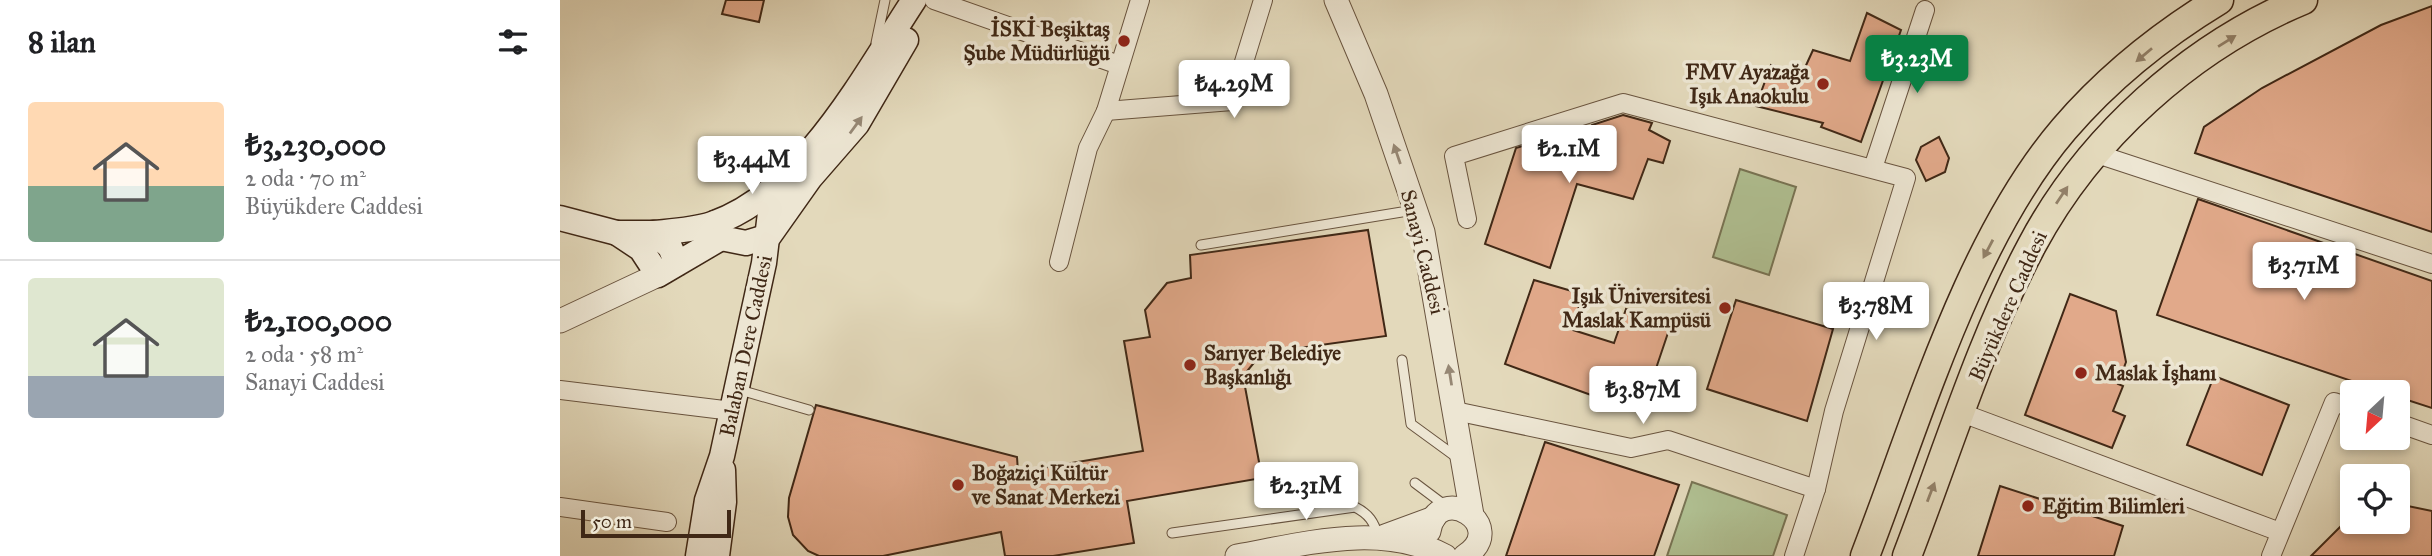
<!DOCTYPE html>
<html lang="tr">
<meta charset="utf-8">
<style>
body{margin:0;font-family:"IM FELL Great Primer",serif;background:#f6f6f6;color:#202124;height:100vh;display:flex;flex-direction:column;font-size:26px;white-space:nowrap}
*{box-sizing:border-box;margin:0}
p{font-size:23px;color:#757577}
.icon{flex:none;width:38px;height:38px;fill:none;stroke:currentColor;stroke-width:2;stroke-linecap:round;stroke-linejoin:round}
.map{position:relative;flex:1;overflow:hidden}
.side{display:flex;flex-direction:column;background:#fff;width:560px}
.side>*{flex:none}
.needle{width:46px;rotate:206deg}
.fabs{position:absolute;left:1780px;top:380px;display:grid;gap:14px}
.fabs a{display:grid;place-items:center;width:70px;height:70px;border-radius:7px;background:#fff;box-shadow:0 4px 10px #0003;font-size:35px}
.scale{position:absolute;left:21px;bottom:18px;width:150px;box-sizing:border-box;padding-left:7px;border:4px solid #402816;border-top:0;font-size:19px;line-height:24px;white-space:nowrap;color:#402816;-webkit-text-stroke:5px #ede6d3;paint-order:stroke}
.price{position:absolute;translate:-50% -60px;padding:0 16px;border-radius:7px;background:#fff;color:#222;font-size:23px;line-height:46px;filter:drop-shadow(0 2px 4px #0008)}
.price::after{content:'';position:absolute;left:50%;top:42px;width:21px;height:16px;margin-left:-10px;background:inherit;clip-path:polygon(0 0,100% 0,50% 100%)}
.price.selected{background:#0b8043;color:#fff}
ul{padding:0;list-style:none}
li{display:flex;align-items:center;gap:21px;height:175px;padding:0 28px}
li+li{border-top:2px solid #e0e0e0}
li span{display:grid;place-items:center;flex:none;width:196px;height:140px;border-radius:7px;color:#555}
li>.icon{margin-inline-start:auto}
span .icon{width:84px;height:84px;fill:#fffc;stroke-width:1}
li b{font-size:30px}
h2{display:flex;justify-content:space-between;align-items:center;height:84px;padding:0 28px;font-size:30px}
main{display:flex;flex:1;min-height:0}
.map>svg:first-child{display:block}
.green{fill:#b0c092;stroke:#787454;stroke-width:2}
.building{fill:#e1a98a;stroke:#402816;stroke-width:2}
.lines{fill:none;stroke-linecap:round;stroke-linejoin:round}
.service-casing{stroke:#69543f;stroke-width:11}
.minor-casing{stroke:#69543f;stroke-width:20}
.tertiary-casing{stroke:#69543f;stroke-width:25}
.secondary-casing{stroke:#402816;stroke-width:27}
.primary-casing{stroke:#402816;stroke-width:31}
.service{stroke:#ede6d3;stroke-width:9}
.minor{stroke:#ede6d3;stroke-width:18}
.tertiary{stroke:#ede6d3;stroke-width:23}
.secondary{stroke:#ede6d3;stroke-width:24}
.primary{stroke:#e3d9bb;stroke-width:28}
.oneway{fill:#928068}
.oneway2{fill:#968774}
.poi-dot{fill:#8f2418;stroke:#ede6d3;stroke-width:2.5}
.labels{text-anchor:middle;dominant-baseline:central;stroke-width:7;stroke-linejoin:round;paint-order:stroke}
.poi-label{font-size:21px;font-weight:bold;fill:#402816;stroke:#ede6d3;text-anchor:start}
.street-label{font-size:21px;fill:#402816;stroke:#ede6d3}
</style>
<main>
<section class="side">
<h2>8 ilan<svg class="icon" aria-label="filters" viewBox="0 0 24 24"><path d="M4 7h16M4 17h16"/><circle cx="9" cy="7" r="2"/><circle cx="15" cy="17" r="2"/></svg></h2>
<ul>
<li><span style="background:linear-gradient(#ffd9b3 60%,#7fa58c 0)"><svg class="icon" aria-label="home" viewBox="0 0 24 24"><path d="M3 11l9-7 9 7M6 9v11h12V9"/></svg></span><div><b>₺3,230,000</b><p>2 oda · 70 m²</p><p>Büyükdere Caddesi</p></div></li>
<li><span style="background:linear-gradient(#dfe7d0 70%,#9aa5b1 0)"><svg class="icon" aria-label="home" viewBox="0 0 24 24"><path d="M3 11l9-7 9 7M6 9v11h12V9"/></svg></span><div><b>₺2,100,000</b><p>2 oda · 58 m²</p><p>Sanayi Caddesi</p></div></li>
</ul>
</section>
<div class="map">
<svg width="1872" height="556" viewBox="0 0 1872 556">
<rect width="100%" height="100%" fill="#e3d9bb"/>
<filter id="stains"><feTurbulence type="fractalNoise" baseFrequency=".00286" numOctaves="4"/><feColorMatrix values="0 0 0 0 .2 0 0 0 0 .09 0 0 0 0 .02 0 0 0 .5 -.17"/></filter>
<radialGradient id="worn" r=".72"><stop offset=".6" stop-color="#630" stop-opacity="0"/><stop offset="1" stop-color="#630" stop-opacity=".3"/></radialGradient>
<g class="green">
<path d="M 1180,169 L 1236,187 L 1209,275 L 1153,257 Z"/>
<path d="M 1132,482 L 1227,515 L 1213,556 L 1107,556 Z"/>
</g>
<g class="building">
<path d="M 166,0 L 204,0 L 199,22 L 162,14 Z"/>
<path d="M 1872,6 L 1872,232 L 1635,153 L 1644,127 L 1702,88 L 1821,25 Z"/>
<path d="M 1307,13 L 1341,30 L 1301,142 L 1261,127 L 1263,123 L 1196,106 L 1211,65 L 1243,72 L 1253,50 L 1290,61 Z"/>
<path d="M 1063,115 L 1092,123 L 1089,130 L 1110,141 L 1103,163 L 1088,159 L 1073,199 L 1017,184 L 990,268 L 925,244 L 956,148 L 966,145 L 1021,162 L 1032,125 Z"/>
<path d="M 1379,137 L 1389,158 L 1385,172 L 1366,181 L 1356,160 L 1361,147 Z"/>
<path d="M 1638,199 L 1872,281 L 1872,408 L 1838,397 L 1838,392 L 1824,392 L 1597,315 Z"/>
<path d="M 808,230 L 826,336 L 702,353 L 683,376 L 702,478 L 567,501 L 574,543 L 493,556 L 445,556 L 441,532 L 323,556 L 259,556 L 248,551 L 233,535 L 228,517 L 229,498 L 256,405 L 457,457 L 458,472 L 583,451 L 564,341 L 590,337 L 585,310 L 607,283 L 631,278 L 630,255 Z"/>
<path d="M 974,280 L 1022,294 L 1013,330 L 1054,343 L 1066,309 L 1111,324 L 1081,413 L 945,364 Z"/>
<path d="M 1510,294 L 1556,311 L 1566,362 L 1558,384 L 1563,386 L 1553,411 L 1565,416 L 1552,448 L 1465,415 Z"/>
<path d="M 1176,300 L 1273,329 L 1247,421 L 1147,389 Z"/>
<path d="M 1654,376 L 1729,405 L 1702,475 L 1627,445 Z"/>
<path d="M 985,442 L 1119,485 L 1094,556 L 946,556 Z"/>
<path d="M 1440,486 L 1563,526 L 1554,556 L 1418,556 Z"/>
<path d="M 1838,504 L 1872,511 L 1872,556 L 1751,556 L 1785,522 L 1838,522 Z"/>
</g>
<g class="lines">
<g class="service-casing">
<g id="service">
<path d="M 316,43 L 325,0"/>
<path d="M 641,245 L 854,210"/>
<path d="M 842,360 L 851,424 L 899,459"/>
<path d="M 180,390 L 249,410"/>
<path d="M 855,483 L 887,507"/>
<path d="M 612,533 L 795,507 C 809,514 814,522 818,536"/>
</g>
</g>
<g class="minor-casing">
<g id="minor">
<path d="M 374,0 L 559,65"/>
<path d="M 546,111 L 672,101 L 703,0"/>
<path d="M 1534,153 L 1872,264"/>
<path d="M 1313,168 L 1365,10"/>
<path d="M 907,219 L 894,156 L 1063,103 L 1346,178 L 1274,411 L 1256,489 L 1234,556"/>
<path d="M 499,262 L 528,148 L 546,111 L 580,0"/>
<path d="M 0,390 L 172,411"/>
<path d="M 895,411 L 1071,448 L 1108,440 L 1256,489"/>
<path d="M 1402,413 L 1720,532"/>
<path d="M 1838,423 L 1872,435"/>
<path d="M 0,507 L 107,522"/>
<path d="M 1711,556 L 1774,402 L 1792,408"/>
</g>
</g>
<g class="tertiary-casing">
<g id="tertiary">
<path d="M 776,0 L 816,94 L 863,232 L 912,515"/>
<path d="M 0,321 L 98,275"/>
<path d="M 869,531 C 878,480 951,526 905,556"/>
<path d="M 825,536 L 874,518"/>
<path d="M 677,556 C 745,544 821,522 885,556"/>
</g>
</g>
<g class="secondary-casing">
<g id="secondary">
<path d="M 0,218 L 57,233"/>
<path d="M 155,223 L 161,238 L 186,243 L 209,236 L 250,178 L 297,124 L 346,40"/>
<path d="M 94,233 C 114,231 133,230 152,224 C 243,193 304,76 354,0"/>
<path d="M 117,264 L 110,247 L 94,233 L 57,233 L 81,249 L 98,275 L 161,238"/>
<path d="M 138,556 L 147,500 L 162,456 L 204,263 L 210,213 L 230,172"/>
<path d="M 157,556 L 164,502 L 163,470"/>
</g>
</g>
<g class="primary-casing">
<g id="primary">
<path d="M 1305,556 C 1358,419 1409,240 1504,129 C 1547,79 1603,34 1659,0"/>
<path d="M 1347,556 C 1386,455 1421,340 1472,245 C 1529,138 1630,47 1743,0"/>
</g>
</g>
<use href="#service" class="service"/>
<use href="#minor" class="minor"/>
<use href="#tertiary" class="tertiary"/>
<use href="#secondary" class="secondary"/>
<use href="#primary" class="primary"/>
</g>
<defs><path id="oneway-solid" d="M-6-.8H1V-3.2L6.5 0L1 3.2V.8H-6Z" transform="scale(1.75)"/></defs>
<g class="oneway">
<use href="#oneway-solid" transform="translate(1667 41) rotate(-32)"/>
<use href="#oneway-solid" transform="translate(1584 55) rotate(140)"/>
<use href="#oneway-solid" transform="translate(1502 195) rotate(-56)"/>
<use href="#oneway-solid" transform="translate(1428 249) rotate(118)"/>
<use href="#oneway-solid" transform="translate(1371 492) rotate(-69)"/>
</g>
<g class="oneway2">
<use href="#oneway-solid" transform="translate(296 125) rotate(-54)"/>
<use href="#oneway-solid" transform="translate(837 154) rotate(-109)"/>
<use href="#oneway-solid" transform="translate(890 375) rotate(-99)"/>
</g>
<g class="poi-dot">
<circle cx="564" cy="41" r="7"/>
<circle cx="1263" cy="84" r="7"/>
<circle cx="1165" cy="308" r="7"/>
<circle cx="630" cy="365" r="7"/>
<circle cx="1521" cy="373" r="7"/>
<circle cx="398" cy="485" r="7"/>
<circle cx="1468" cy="506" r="7"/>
</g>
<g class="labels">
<g class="poi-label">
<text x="550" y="29" text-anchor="end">İSKİ Beşiktaş<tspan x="550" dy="24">Şube Müdürlüğü</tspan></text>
<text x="1249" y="72" text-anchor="end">FMV Ayazağa<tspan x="1249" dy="24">Işık Anaokulu</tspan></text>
<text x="1151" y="296" text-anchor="end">Işık Üniversitesi<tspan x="1151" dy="24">Maslak Kampüsü</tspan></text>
<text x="644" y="353">Sarıyer Belediye<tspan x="644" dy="24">Başkanlığı</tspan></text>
<text x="1535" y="373">Maslak İşhanı</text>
<text x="412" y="473">Boğaziçi Kültür<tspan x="412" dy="24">ve Sanat Merkezi</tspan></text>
<text x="1482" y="506">Eğitim Bilimleri</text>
</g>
<g class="street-label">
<text transform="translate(863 252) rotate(76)">Sanayi Caddesi</text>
<text transform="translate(1448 306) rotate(-66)">Büyükdere Caddesi</text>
<text transform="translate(186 346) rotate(-78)">Balaban Dere Caddesi</text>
</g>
</g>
<rect width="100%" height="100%" filter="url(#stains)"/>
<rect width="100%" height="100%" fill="url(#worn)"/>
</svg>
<div class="fabs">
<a><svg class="needle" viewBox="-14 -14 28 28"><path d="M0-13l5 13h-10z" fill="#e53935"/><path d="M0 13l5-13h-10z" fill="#757577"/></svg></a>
<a><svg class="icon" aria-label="locate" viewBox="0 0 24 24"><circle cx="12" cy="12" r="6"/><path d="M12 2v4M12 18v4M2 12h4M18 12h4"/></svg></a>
</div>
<div class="scale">50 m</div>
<b class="price selected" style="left:1357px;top:95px">₺3.23M</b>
<b class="price" style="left:674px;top:120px">₺4.29M</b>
<b class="price" style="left:1009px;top:185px">₺2.1M</b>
<b class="price" style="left:192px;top:196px">₺3.44M</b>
<b class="price" style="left:1744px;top:302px">₺3.71M</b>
<b class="price" style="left:1316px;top:342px">₺3.78M</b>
<b class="price" style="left:1083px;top:426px">₺3.87M</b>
<b class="price" style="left:746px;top:522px">₺2.31M</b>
</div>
</main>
